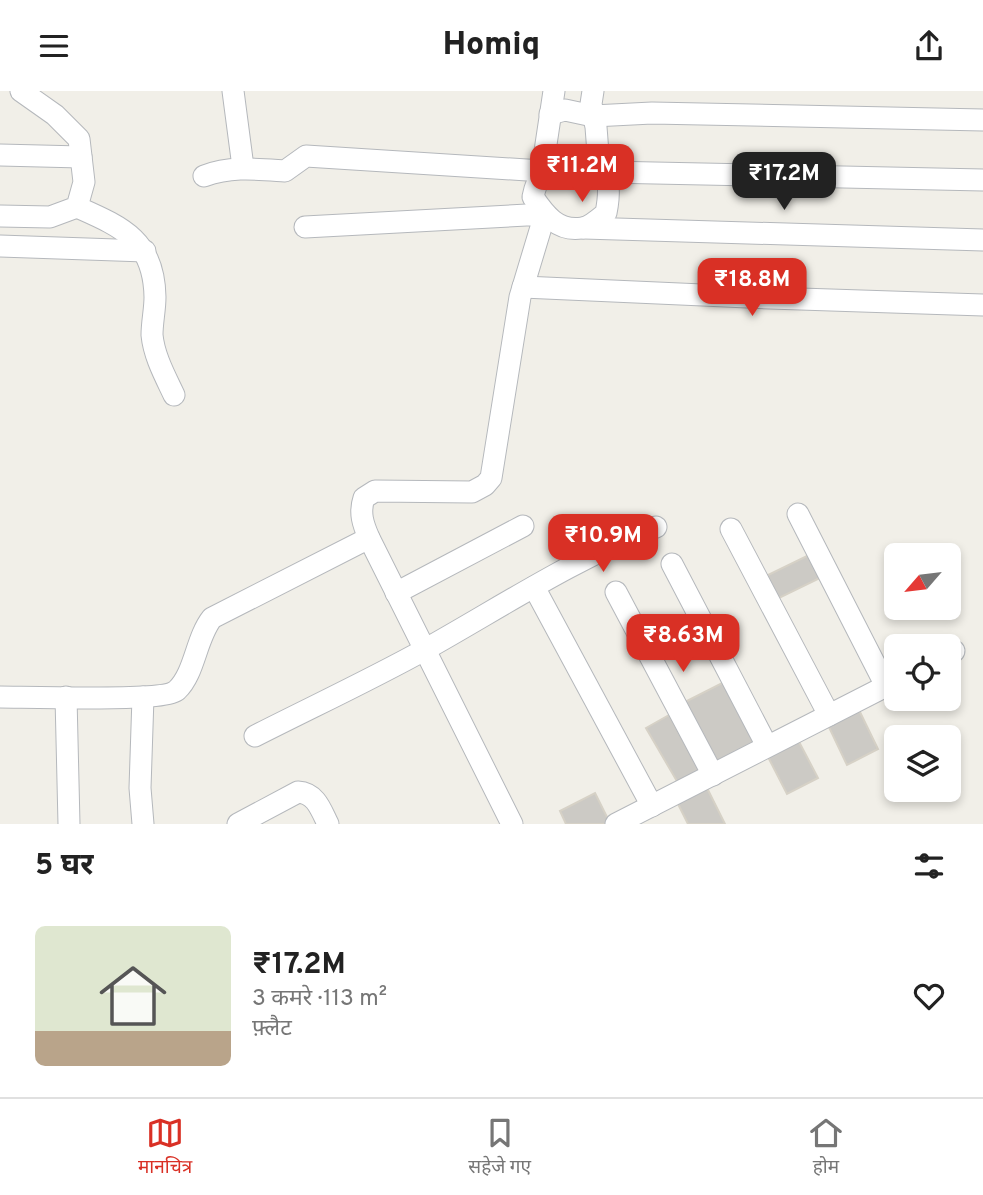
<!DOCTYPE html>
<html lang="hi">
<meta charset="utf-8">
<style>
body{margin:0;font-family:Overpass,"Noto Sans Devanagari",sans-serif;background:#f2f2f2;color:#222;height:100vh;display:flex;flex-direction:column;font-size:26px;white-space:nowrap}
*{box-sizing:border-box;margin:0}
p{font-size:23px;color:#767676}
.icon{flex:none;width:38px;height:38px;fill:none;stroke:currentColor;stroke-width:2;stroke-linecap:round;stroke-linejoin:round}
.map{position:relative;height:733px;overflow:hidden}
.side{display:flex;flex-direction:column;background:#fff;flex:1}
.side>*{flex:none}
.needle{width:46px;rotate:242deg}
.fabs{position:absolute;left:884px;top:452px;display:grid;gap:14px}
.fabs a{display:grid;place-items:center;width:77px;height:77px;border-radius:10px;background:#fff;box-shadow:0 4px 10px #0003;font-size:35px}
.price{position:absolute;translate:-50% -60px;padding:0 16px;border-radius:14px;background:#d93025;color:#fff;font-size:23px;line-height:46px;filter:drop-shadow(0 2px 4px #0008)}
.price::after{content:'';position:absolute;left:50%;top:42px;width:21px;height:16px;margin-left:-10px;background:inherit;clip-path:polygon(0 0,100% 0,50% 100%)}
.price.on{background:#222;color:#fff}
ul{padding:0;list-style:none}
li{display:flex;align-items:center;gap:21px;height:175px;padding:0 35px}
li span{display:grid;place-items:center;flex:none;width:196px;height:140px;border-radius:10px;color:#555}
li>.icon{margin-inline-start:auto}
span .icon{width:84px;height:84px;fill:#fffc;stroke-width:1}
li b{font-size:30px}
h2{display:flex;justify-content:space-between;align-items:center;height:84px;padding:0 35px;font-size:30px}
header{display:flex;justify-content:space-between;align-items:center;height:91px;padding:0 35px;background:#fff;font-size:32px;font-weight:800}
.menu{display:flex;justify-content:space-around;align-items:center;height:98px;border-top:2px solid #e0e0e0;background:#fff;font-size:19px;color:#767676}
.menu a{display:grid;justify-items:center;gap:4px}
.menu .on{color:#d93025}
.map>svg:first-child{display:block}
.building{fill:#cccac5;stroke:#d6d1c6;stroke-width:2}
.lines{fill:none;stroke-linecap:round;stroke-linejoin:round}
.minor-casing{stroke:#b5b8bc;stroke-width:23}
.minor{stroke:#fff;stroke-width:21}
</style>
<header><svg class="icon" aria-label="menu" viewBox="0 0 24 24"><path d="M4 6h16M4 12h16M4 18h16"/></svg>Homiq<svg class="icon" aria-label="share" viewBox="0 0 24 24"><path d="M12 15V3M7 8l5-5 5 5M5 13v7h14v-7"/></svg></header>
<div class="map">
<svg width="983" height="733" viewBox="0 0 983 733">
<rect width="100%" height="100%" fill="#f1efe8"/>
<g class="building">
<path d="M 815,461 L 826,484 L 777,508 L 766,485 Z"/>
<path d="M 728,589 L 759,649 L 713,673 L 681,613 Z"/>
<path d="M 858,617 L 878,658 L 847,674 L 827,632 Z"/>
<path d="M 669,624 L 700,680 L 678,692 L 646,637 Z"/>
<path d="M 797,647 L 818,687 L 787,703 L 766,662 Z"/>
<path d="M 706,695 L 725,733 L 688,733 L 676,709 Z"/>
<path d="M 595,702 L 609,730 L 604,733 L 566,733 L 560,720 Z"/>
</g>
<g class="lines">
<g class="minor-casing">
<g id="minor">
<path d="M 233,0 L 243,76"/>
<path d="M 593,0 L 591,13 L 596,36 L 599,75"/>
<path d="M 550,23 L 565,19 L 593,25 L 652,22 L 983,29"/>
<path d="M 0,64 L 81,66"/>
<path d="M 567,66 C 607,67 613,87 606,122 C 600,127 590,136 582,137 C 558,141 545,124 533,106 C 537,85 546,74 567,66 Z"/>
<path d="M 606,81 L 983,89"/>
<path d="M 204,85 C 231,75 256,78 285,80 L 306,65 L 542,80 L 554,0"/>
<path d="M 77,116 C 122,136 154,149 155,206 C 155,219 152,231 152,244 C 154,265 165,285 174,304"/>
<path d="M 0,125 L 50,126 L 77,116 L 84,91 L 79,48 L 55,24 L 21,0"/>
<path d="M 305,136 L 545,123 L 520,206 L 491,387 L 485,394 L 472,401 L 375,400 L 364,407 C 359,422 363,433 369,447 L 512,733"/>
<path d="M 584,137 L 983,149"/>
<path d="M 0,155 L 145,160"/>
<path d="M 523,196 L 770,207 L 983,214"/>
<path d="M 798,423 L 886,595"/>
<path d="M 731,438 L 829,624"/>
<path d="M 672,473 L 767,655"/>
<path d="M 534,496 L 652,715"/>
<path d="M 616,501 L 713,684"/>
<path d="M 396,502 L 523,435"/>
<path d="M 948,563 L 954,560"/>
<path d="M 0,606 C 26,606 165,611 177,599 C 195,582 196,547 212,527 L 369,447"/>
<path d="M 66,606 L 69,733"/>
<path d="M 255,645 C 312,616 370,589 426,558 C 501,516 575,467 656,436"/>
<path d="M 143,733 L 140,697 L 143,606"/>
<path d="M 238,733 L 298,701 C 316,702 321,719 328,733"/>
<path d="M 616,733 L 896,590"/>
</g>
</g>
<use href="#minor" class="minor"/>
</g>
</svg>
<div class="fabs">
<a><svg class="needle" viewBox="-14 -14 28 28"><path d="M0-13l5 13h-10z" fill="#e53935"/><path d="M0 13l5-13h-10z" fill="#767676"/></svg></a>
<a><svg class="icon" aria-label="locate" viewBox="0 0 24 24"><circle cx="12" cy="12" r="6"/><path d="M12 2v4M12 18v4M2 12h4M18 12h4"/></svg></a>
<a><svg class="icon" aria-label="layers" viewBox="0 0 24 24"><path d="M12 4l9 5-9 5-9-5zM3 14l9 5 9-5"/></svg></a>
</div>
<b class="price" style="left:582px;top:113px">₹11.2M</b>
<b class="price on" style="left:784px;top:121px">₹17.2M</b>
<b class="price" style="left:752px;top:227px">₹18.8M</b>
<b class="price" style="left:603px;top:483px">₹10.9M</b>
<b class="price" style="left:683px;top:583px">₹8.63M</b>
</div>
<section class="side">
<h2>5 घर<svg class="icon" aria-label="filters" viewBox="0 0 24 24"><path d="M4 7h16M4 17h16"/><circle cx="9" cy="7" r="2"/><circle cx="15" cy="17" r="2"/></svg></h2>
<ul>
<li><span style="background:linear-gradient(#dfe7d0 75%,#b9a48a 0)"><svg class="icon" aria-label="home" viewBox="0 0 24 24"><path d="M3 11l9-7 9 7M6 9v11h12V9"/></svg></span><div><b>₹17.2M</b><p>3 कमरे · 113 m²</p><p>फ़्लैट</p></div><svg class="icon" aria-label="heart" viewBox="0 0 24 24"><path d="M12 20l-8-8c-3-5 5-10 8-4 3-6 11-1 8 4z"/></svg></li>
</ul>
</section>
<nav class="menu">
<a class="on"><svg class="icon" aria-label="map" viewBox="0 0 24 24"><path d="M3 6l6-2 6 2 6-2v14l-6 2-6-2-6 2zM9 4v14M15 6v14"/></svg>मानचित्र</a>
<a><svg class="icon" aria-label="saved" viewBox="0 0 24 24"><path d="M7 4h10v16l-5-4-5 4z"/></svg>सहेजे गए</a>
<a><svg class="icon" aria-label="home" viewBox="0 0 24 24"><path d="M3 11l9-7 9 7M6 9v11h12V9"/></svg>होम</a>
</nav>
